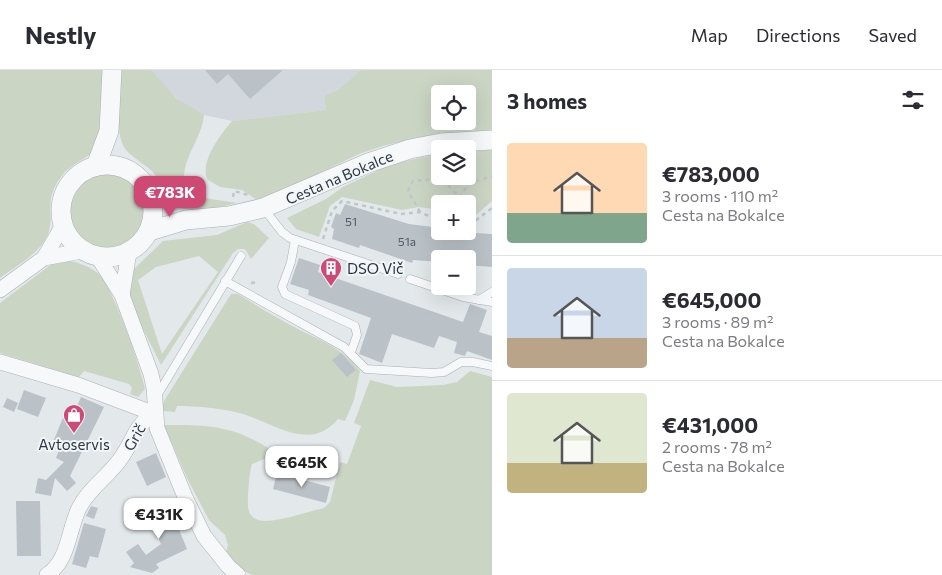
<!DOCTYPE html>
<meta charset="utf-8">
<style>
body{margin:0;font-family:Commissioner,sans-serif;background:#f7f7f7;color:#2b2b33;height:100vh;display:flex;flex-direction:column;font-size:19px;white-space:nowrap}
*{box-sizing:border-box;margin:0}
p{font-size:16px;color:#7c7c81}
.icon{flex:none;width:28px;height:28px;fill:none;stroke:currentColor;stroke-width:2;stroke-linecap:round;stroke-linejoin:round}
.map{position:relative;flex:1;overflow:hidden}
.side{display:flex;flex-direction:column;background:#fff;width:450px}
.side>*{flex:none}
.tools{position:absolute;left:431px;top:15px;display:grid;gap:10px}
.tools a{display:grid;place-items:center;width:45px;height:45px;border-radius:5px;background:#fff;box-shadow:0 5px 20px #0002;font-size:25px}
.price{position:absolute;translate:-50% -42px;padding:0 11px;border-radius:10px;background:#fff;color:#222;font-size:16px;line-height:32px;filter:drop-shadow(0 1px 2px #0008)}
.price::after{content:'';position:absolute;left:50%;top:30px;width:15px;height:11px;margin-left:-8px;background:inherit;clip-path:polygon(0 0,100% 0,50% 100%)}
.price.active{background:#cf4975;color:#fff}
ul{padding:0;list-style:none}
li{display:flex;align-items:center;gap:15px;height:125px;padding:0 15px}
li+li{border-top:1px solid #e1e1e2}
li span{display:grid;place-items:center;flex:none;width:140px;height:100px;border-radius:5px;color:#555}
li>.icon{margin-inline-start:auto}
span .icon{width:60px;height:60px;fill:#fffc;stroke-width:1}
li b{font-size:21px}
h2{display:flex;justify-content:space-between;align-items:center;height:60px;padding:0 15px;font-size:21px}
header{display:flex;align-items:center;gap:30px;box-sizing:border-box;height:70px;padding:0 25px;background:#fff;border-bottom:1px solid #e1e1e2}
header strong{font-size:24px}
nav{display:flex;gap:28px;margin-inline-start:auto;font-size:18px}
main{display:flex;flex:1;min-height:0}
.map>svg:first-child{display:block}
.built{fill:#d1d7dd}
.green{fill:#cbd5c4;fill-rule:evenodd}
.building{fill:#bac2c8}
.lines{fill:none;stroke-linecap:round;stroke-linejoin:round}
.service-casing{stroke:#a8b0b5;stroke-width:9}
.minor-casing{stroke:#a8b0b5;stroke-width:16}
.tertiary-casing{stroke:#a8b0b5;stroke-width:20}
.path{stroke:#c1c6ca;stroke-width:2.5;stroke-dasharray:4 4;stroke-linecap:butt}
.service{stroke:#f6f8f9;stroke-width:8}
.minor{stroke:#f6f8f9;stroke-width:15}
.tertiary{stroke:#f6f8f9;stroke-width:19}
.labels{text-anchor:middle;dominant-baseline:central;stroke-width:4;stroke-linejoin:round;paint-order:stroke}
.number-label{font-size:12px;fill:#4f5a64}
.street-label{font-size:15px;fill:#2b3843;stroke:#f3f6f8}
.poi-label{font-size:15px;fill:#2b3843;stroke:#f3f6f8;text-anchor:start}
</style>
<header>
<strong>Nestly</strong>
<nav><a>Map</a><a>Directions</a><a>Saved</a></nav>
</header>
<main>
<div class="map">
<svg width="492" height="505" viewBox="0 0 492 505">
<rect width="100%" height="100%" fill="#e3e8eb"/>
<path class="built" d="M 151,0 L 361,0 L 339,19 L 324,26 L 326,40 L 232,51 L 204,45 L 187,36 L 168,21 Z"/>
<g class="green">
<path d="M 0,0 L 104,0 C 104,14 105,63 101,72 C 93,88 71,92 61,107 C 44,130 54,139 49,161 C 43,182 16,196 0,208 Z"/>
<path d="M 121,0 L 151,0 L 176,28 L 204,45 C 202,69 179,92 185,116 L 198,127 L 237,133 C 220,137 179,148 168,129 C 162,120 160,111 153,102 C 145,94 134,89 126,80 C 113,63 120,21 121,0 Z"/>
<path d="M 361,0 L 492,0 L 492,60 L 416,68 L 383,76 L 359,84 L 295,115 L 257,130 L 242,120 L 220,117 L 207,109 C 200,91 221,64 232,51 L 326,40 L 324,26 L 339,19 ZM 440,24 L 468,24 L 468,51 L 440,51 Z"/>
<path d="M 492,80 L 492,131 L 477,144 L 468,143 L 468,134 L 440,134 L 440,140 L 419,137 L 402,140 L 342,127 L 330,136 L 319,167 L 296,159 L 287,148 L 326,129 L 343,117 L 389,95 L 440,83 L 440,106 L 468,106 L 468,81 Z"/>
<circle cx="108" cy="142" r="38"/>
<path d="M 247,152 L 254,154 L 269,168 L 251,189 L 245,179 L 238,179 L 233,183 L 161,295 L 135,243 L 128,217 L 133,200 L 163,171 L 217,165 ZM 199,186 L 218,202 L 162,284 L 138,210 L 156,197 Z"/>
<path d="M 66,190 C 77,192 92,197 100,205 C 114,221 141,297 145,319 L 138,327 L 130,324 L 132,318 L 129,314 L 84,301 L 79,307 L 0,283 L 0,233 L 53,193 Z"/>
<path d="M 231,224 L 238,224 C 257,236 276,247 296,258 C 319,270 345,279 360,301 L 354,330 L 345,351 L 338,349 C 308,385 270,349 235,342 C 217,338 196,336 177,336 L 175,342 L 164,341 L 162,338 L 164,331 Z"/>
<path d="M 470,301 L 492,307 L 492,505 L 252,505 L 242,500 L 226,482 L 228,475 L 225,465 L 209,450 L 187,408 L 164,355 C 209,355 231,355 270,379 L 266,388 L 252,394 C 249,404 249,414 248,425 C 248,434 246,444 256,449 C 267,456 310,441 324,438 L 330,432 L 340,392 L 347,394 L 361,356 L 354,353 L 370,310 L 397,317 L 443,315 L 457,312 Z"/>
</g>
<g class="building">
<path d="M 205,0 L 283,0 L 250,29 L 228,4 L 217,14 Z"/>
<path d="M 345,134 L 409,154 L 440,158 L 440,161 L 492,164 L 492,197 L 468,195 L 468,189 L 440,189 L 440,192 L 413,190 L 412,193 L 360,175 L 359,178 L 332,169 L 334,159 L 331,157 L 336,143 L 340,145 Z"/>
<path d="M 299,188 L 320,195 L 318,202 L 463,252 L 470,234 L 487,240 L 479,262 L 492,266 L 492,290 L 467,281 L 465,286 L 454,283 L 457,272 L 439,266 L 434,278 L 392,264 L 382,293 L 359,284 L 371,248 L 308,225 L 309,220 L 290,214 Z"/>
<path d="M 341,283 L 356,300 L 347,307 L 332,290 Z"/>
<path d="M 24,320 L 46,328 L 38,347 L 17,339 Z"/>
<path d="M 81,327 L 104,337 L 70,406 L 76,413 L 67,421 L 55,408 L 51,426 L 35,423 L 38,408 L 46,410 L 64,392 L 56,388 L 59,380 L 51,377 L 67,338 L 75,341 Z"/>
<path d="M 7,328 L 18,333 L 14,342 L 3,337 Z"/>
<path d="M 156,383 L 166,407 L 147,416 L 136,392 Z"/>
<path d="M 277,403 L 330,417 L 326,433 L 273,419 Z"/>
<path d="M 16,431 L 40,431 L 41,486 L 17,486 Z"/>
<path d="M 168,433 L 187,479 L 156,494 L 159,498 L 152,503 L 130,497 L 134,493 L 126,482 L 138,474 L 146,485 L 161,474 L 153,458 L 148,460 L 141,444 Z"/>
<path d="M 91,436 L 98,438 L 94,449 L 86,446 Z"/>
<path d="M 84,453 L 106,459 L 98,488 L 90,486 L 86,498 L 72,494 Z"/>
</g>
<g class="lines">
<g class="service-casing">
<g id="service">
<path d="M 264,139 L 282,162 L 290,168 L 398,204"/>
<path d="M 295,170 L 291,192 L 282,217 L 285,224 L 355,256 L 357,265 L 351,282"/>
<path d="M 410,209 L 463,227 L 492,232"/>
<path d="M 225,211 L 344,277 L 366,299 L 432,303 L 444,302 L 461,292 L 473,292 L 492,296"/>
<path d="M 479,230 L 492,222"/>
<path d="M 158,324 L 241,186"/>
</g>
</g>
<g class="minor-casing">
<g id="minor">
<path d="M 98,187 L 122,225 L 151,304 L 154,318 L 157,358 L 185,427 L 204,466 L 228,496 L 238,505"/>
<path d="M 44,188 L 63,155"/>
<path d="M 0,220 L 44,188 L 82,181"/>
<path d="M 122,225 L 129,182"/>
<path d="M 0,292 L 78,315 L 155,344"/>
<path d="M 47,505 C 69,490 68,461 79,438 C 89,418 109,406 121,388 C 133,372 136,352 155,344"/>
</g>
</g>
<g class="tertiary-casing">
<g id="tertiary">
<circle cx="107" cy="141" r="46"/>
<path d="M 96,96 L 109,61 L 112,0"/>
<path d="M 150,161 L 186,150 L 229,146 L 263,138 L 368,93 L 410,79 L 441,73 L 492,70"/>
</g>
</g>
<g class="path">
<path d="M 233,127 L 234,121 L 248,125"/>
<path d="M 459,127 L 460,134"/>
<path d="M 420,142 L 408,121 L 413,111 L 436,109 L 447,114 L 459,127 L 470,113 L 492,106"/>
<path d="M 468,150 L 475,151 L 492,138"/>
<path d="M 323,169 L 332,141 L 342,131 L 401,144 L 420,142 L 431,147 L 440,146"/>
<path d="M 251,213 L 258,212"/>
</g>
<use href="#service" class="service"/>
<use href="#minor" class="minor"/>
<use href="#tertiary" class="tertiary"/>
</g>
<defs>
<g id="building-pin" transform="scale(1.125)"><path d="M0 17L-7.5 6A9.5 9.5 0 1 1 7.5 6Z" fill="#cf4975" stroke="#f3f6f8"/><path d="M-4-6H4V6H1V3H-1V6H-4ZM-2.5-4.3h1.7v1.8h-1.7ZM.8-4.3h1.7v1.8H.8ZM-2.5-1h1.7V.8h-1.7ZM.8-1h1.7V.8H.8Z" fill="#fff"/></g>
<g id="shop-pin" transform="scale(1.125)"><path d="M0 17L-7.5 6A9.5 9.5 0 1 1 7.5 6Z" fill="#cf4975" stroke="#f3f6f8"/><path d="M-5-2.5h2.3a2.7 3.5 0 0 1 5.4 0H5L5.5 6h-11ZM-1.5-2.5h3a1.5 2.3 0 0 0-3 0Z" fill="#fff"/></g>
</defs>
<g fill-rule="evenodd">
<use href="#building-pin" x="331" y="198"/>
<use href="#shop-pin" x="74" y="345"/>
</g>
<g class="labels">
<g class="number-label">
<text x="351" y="151">51</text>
<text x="407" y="171">51a</text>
</g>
<g class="street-label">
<text transform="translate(339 107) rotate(-23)">Cesta na Bokalce</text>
<text transform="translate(134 367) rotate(-60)">Grič</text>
</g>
<g class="poi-label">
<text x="347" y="198">DSO Vič</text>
<text x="74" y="374" text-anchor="middle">Avtoservis</text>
</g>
</g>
</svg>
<div class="tools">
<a><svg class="icon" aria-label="locate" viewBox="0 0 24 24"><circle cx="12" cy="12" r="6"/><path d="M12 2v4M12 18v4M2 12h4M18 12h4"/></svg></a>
<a><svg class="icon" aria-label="layers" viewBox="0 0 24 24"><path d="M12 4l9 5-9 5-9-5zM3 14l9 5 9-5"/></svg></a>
<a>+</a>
<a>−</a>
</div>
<b class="price active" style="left:170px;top:148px">€783K</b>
<b class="price" style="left:302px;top:418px">€645K</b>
<b class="price" style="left:159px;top:470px">€431K</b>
</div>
<section class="side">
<h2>3 homes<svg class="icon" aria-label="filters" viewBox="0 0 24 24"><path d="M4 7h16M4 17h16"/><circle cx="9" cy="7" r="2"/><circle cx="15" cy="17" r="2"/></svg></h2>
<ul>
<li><span style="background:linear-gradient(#ffd9b3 70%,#7fa58c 0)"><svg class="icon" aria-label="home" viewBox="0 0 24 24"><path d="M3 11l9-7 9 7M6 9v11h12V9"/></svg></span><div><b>€783,000</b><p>3 rooms · 110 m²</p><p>Cesta na Bokalce</p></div></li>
<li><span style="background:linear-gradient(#c9d6e8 70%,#b9a48a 0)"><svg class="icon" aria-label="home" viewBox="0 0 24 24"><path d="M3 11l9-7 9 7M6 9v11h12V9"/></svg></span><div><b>€645,000</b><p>3 rooms · 89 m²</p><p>Cesta na Bokalce</p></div></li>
<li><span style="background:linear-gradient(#dfe7d0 70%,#c2b280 0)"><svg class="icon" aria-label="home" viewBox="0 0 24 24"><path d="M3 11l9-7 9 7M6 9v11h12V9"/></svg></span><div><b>€431,000</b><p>2 rooms · 78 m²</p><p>Cesta na Bokalce</p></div></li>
</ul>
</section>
</main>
